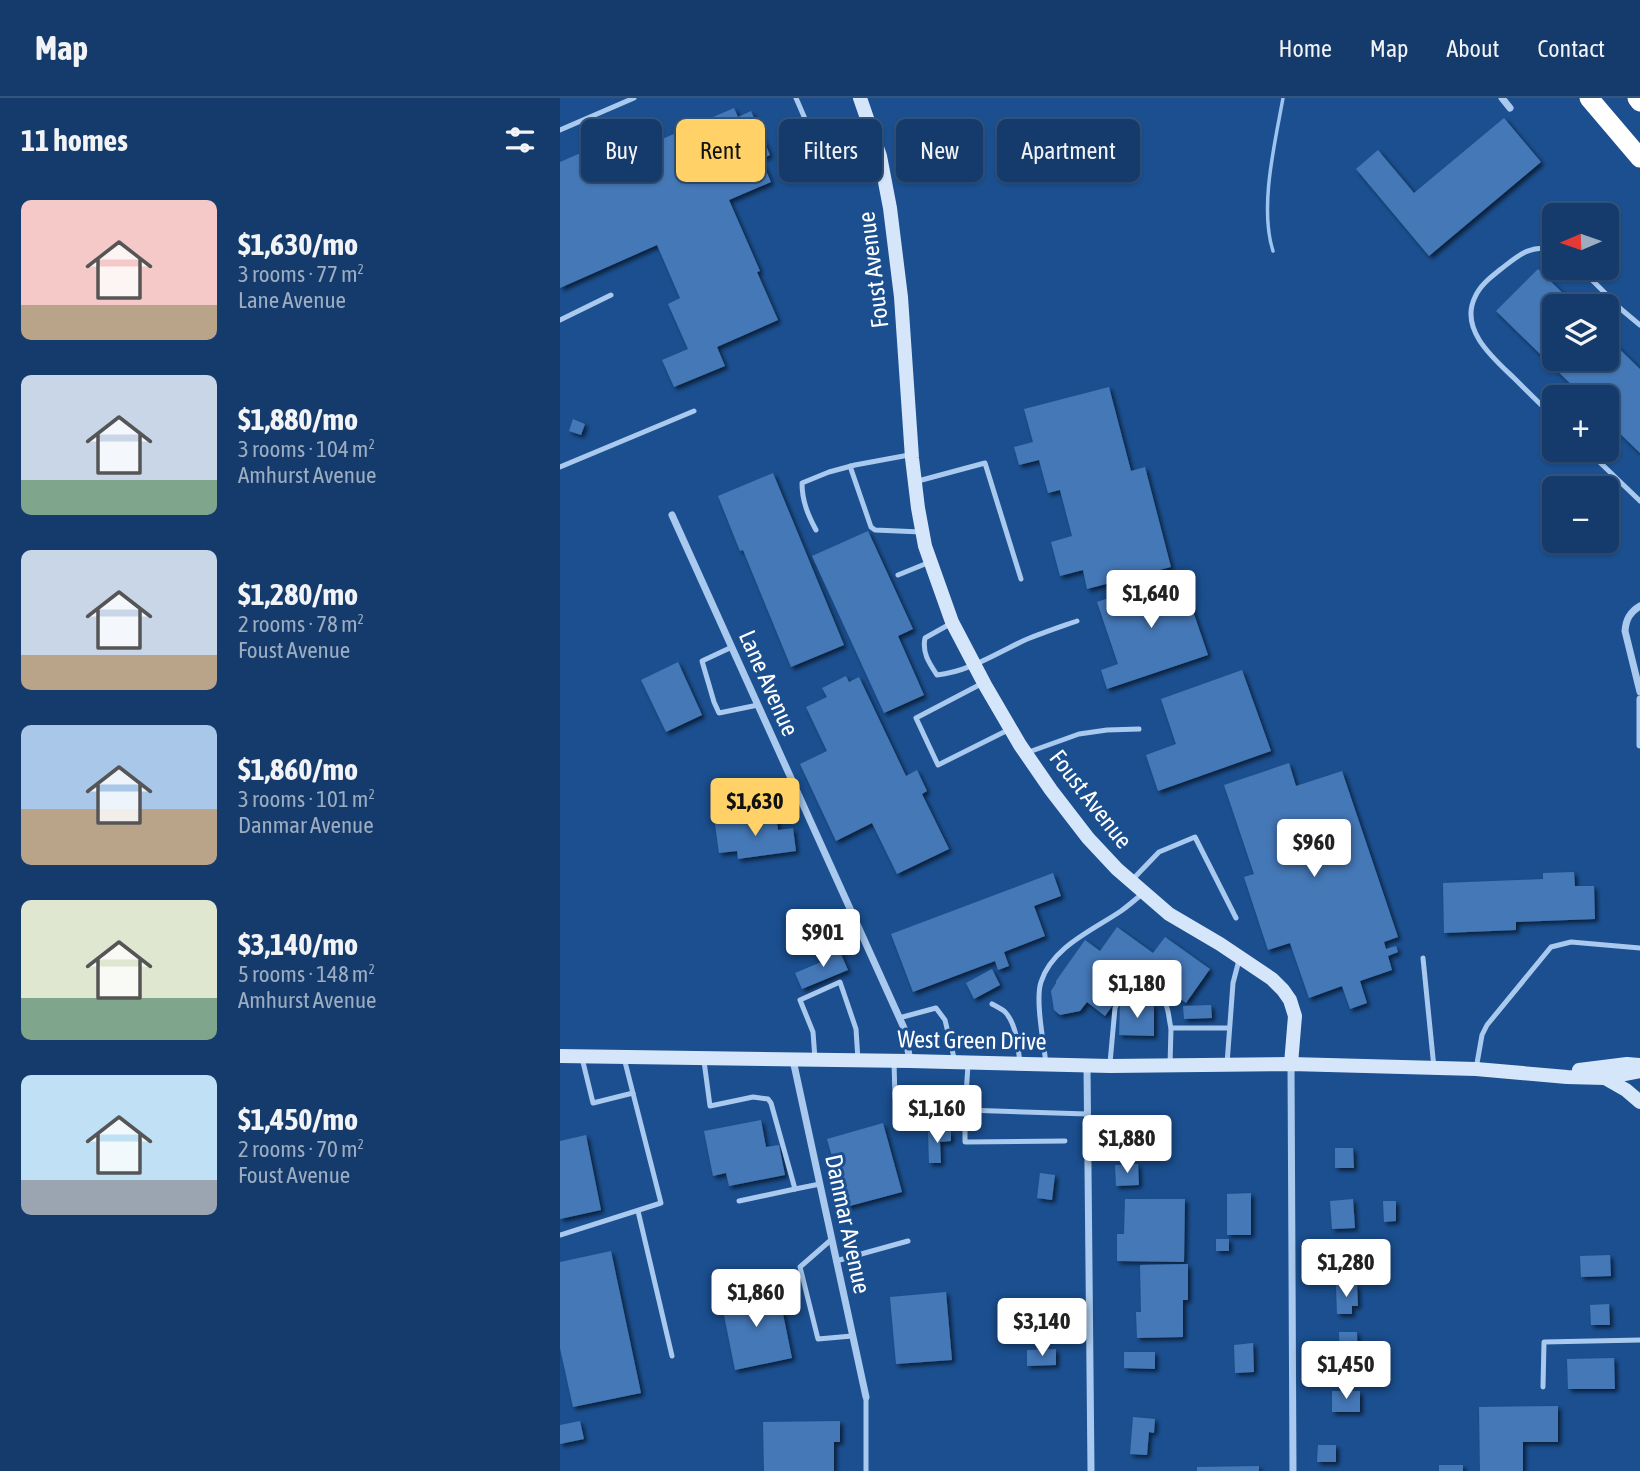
<!DOCTYPE html>
<meta charset="utf-8">
<style>
body{margin:0;font-family:"Asap Condensed",sans-serif;background:#214673;color:#f1f3f6;height:100vh;display:flex;flex-direction:column;font-size:26px;white-space:nowrap}
*{box-sizing:border-box;margin:0}
p{font-size:23px;color:#9dadc1}
.icon{flex:none;width:38px;height:38px;fill:none;stroke:currentColor;stroke-width:2;stroke-linecap:round;stroke-linejoin:round}
.map{position:relative;flex:1;overflow:hidden}
.drawer{display:flex;flex-direction:column;background:#143b6b;width:560px}
.drawer>*{flex:none}
.hud{position:absolute;left:21px;top:21px;width:665px;height:63px;display:flex;gap:14px}
.needle{width:46px;rotate:268deg}
.buttons{position:absolute;left:982px;top:105px;display:grid;gap:14px}
.buttons a{display:grid;place-items:center;width:77px;height:77px;border-radius:10px;background:#143b6b;box-shadow:0 2px 5px #0004,0 0 0 2px #33557e;font-size:35px}
.price{position:absolute;translate:-50% -60px;padding:0 16px;border-radius:7px;background:#fff;color:#222;font-size:23px;line-height:46px;filter:drop-shadow(0 2px 4px #0008)}
.price::after{content:'';position:absolute;left:50%;top:42px;width:21px;height:16px;margin-left:-10px;background:inherit;clip-path:polygon(0 0,100% 0,50% 100%)}
.price.selected{background:#ffd166;color:#111}
ul{padding:0;list-style:none}
li{display:flex;align-items:center;gap:21px;height:175px;padding:0 21px}
li span{display:grid;place-items:center;flex:none;width:196px;height:140px;border-radius:10px;color:#555}
li>.icon{margin-inline-start:auto}
span .icon{width:84px;height:84px;fill:#fffc;stroke-width:1}
li b{font-size:30px}
h2{display:flex;justify-content:space-between;align-items:center;height:84px;padding:0 21px;font-size:30px}
.pill{padding:0 24px;border-radius:10px;background:#143b6b;box-shadow:0 2px 5px #0004,0 0 0 2px #33557e;font-size:24px;line-height:63px}
.pill.selected{background:#ffd166;color:#111}
header{display:flex;align-items:center;gap:42px;box-sizing:border-box;height:98px;padding:0 35px;background:#143b6b;border-bottom:2px solid #33557e}
header strong{font-size:33px}
nav{display:flex;gap:38px;margin-inline-start:auto;font-size:24px}
main{display:flex;flex:1;min-height:0}
.map>svg:first-child{display:block}
.lines{fill:none;stroke-linecap:round;stroke-linejoin:round}
.stream{stroke:#9cc4f0;stroke-width:3.5}
.building{fill:#4478b7;filter:url(#shadow)}
.lane{stroke:#a9c9ee;stroke-width:5}
.street{stroke:#a9c9ee;stroke-width:7}
.secondary{stroke:#d6e6fa;stroke-width:14}
.highway{stroke:#fff;stroke-width:19}
.labels{text-anchor:middle;dominant-baseline:central;stroke-width:6;stroke-linejoin:round;paint-order:stroke}
.street-label{font-size:24px;fill:#fff;stroke:#1b4f8f}
</style>
<header>
<strong>Map</strong>
<nav><a>Home</a><a>Map</a><a>About</a><a>Contact</a></nav>
</header>
<main>
<section class="drawer">
<h2>11 homes<svg class="icon" aria-label="filters" viewBox="0 0 24 24"><path d="M4 7h16M4 17h16"/><circle cx="9" cy="7" r="2"/><circle cx="15" cy="17" r="2"/></svg></h2>
<ul>
<li><span style="background:linear-gradient(#f6c9c9 75%,#b9a48a 0)"><svg class="icon" aria-label="home" viewBox="0 0 24 24"><path d="M3 11l9-7 9 7M6 9v11h12V9"/></svg></span><div><b>$1,630/mo</b><p>3 rooms · 77 m²</p><p>Lane Avenue</p></div></li>
<li><span style="background:linear-gradient(#c9d6e8 75%,#7fa58c 0)"><svg class="icon" aria-label="home" viewBox="0 0 24 24"><path d="M3 11l9-7 9 7M6 9v11h12V9"/></svg></span><div><b>$1,880/mo</b><p>3 rooms · 104 m²</p><p>Amhurst Avenue</p></div></li>
<li><span style="background:linear-gradient(#c9d6e8 75%,#b9a48a 0)"><svg class="icon" aria-label="home" viewBox="0 0 24 24"><path d="M3 11l9-7 9 7M6 9v11h12V9"/></svg></span><div><b>$1,280/mo</b><p>2 rooms · 78 m²</p><p>Foust Avenue</p></div></li>
<li><span style="background:linear-gradient(#a9c7e8 60%,#b9a48a 0)"><svg class="icon" aria-label="home" viewBox="0 0 24 24"><path d="M3 11l9-7 9 7M6 9v11h12V9"/></svg></span><div><b>$1,860/mo</b><p>3 rooms · 101 m²</p><p>Danmar Avenue</p></div></li>
<li><span style="background:linear-gradient(#dfe7d0 70%,#7fa58c 0)"><svg class="icon" aria-label="home" viewBox="0 0 24 24"><path d="M3 11l9-7 9 7M6 9v11h12V9"/></svg></span><div><b>$3,140/mo</b><p>5 rooms · 148 m²</p><p>Amhurst Avenue</p></div></li>
<li><span style="background:linear-gradient(#bfe0f5 75%,#9aa5b1 0)"><svg class="icon" aria-label="home" viewBox="0 0 24 24"><path d="M3 11l9-7 9 7M6 9v11h12V9"/></svg></span><div><b>$1,450/mo</b><p>2 rooms · 70 m²</p><p>Foust Avenue</p></div></li>
</ul>
</section>
<div class="map">
<svg width="1080" height="1373" viewBox="0 0 1080 1373">
<defs>
<filter id="shadow"><feDropShadow dx="3" dy="3" stdDeviation="2" flood-color="#0009"/></filter>
</defs>
<rect width="100%" height="100%" fill="#1b4f8f"/>
<g class="lines">
<path class="stream" d="M 713,153 C 699,109 715,45 723,0"/>
</g>
<g class="building">
<path d="M 174,10 L 178,19 L 191,13 L 210,57 L 201,61 L 211,84 L 169,102 L 200,173 L 197,174 L 218,222 L 157,249 L 165,268 L 114,289 L 102,262 L 128,251 L 108,206 L 120,200 L 97,147 L 0,190 L 0,64 L 78,30 L 86,48 Z"/>
<path d="M 944,20 L 981,64 L 869,158 L 796,71 L 818,52 L 854,95 Z"/>
<path d="M 978,171 L 1016,208 L 994,208 L 994,261 L 1046,261 L 1046,238 L 1080,271 L 1080,355 L 1046,322 L 1046,299 L 1024,299 L 936,213 Z"/>
<path d="M 549,289 L 571,373 L 585,369 L 611,469 L 527,491 L 523,472 L 500,478 L 491,444 L 512,438 L 500,392 L 488,395 L 479,362 L 459,367 L 454,349 L 473,344 L 464,311 Z"/>
<path d="M 13,321 L 25,326 L 21,337 L 9,333 Z"/>
<path d="M 213,375 L 284,547 L 231,569 L 183,452 L 180,453 L 158,398 Z"/>
<path d="M 308,433 L 353,531 L 338,538 L 364,597 L 324,615 L 252,458 Z"/>
<path d="M 620,475 L 648,557 L 547,591 L 541,572 L 558,566 L 537,504 Z"/>
<path d="M 118,564 L 142,617 L 106,634 L 81,582 Z"/>
<path d="M 682,572 L 711,653 L 598,693 L 586,657 L 616,646 L 601,601 Z"/>
<path d="M 286,578 L 289,584 L 299,579 L 346,678 L 357,672 L 367,693 L 362,696 L 389,751 L 337,776 L 312,725 L 276,743 L 240,666 L 267,653 L 246,609 L 267,599 L 262,590 Z"/>
<path d="M 729,665 L 736,688 L 782,673 L 838,839 L 824,844 L 826,851 L 836,848 L 838,854 L 828,858 L 832,872 L 800,883 L 807,905 L 790,911 L 782,888 L 749,900 L 730,845 L 708,852 L 684,779 L 694,776 L 664,687 Z"/>
<path d="M 216,717 L 218,732 L 233,730 L 236,753 L 178,761 L 177,753 L 159,755 L 155,726 Z"/>
<path d="M 1014,774 L 1015,788 L 1034,788 L 1035,821 L 956,824 L 956,832 L 884,835 L 883,785 L 983,781 L 983,775 Z"/>
<path d="M 493,775 L 501,798 L 474,808 L 485,838 L 444,854 L 449,868 L 438,872 L 435,863 L 353,894 L 331,836 Z"/>
<path d="M 557,829 L 593,855 L 605,839 L 650,871 L 626,905 L 579,871 L 545,918 L 527,904 L 520,913 L 500,917 L 494,912 L 491,893 L 496,885 L 496,883 L 525,842 L 540,853 Z"/>
<path d="M 278,849 L 288,872 L 242,891 L 235,875 L 266,862 L 263,855 Z"/>
<path d="M 432,871 L 440,887 L 414,901 L 406,885 Z"/>
<path d="M 560,905 L 594,906 L 594,938 L 559,937 Z"/>
<path d="M 651,907 L 652,920 L 624,921 L 623,908 Z"/>
<path d="M 201,1022 L 206,1049 L 219,1047 L 225,1077 L 169,1088 L 166,1075 L 153,1078 L 144,1033 Z"/>
<path d="M 323,1025 L 342,1094 L 286,1109 L 267,1041 Z"/>
<path d="M 391,1033 L 391,1043 L 380,1044 L 381,1065 L 369,1065 L 368,1034 Z"/>
<path d="M 26,1037 L 41,1112 L 0,1121 L 0,1043 Z"/>
<path d="M 775,1050 L 793,1050 L 794,1070 L 775,1070 Z"/>
<path d="M 578,1066 L 579,1087 L 556,1088 L 555,1067 Z"/>
<path d="M 480,1075 L 495,1077 L 492,1102 L 477,1100 Z"/>
<path d="M 691,1095 L 691,1137 L 667,1137 L 667,1096 Z"/>
<path d="M 565,1101 L 625,1101 L 624,1164 L 557,1163 L 557,1136 L 564,1136 Z"/>
<path d="M 793,1101 L 795,1130 L 772,1131 L 770,1103 Z"/>
<path d="M 823,1103 L 836,1103 L 836,1123 L 824,1124 Z"/>
<rect x="656" y="1141" width="13" height="12"/>
<path d="M 51,1153 L 81,1295 L 13,1309 L 0,1250 L 0,1164 Z"/>
<path d="M 1050,1157 L 1051,1178 L 1021,1179 L 1020,1158 Z"/>
<path d="M 628,1166 L 628,1202 L 623,1202 L 623,1239 L 577,1240 L 576,1214 L 581,1214 L 580,1167 Z"/>
<path d="M 776,1187 L 797,1187 L 798,1208 L 792,1208 L 792,1216 L 777,1216 Z"/>
<path d="M 218,1191 L 232,1260 L 175,1272 L 161,1202 Z"/>
<path d="M 386,1194 L 392,1262 L 336,1266 L 330,1199 Z"/>
<path d="M 1049,1206 L 1050,1227 L 1031,1227 L 1030,1207 Z"/>
<path d="M 779,1234 L 797,1234 L 798,1267 L 780,1268 Z"/>
<path d="M 693,1245 L 694,1274 L 675,1275 L 674,1247 Z"/>
<path d="M 496,1251 L 496,1267 L 467,1268 L 467,1252 Z"/>
<path d="M 564,1254 L 595,1254 L 595,1271 L 564,1270 Z"/>
<path d="M 1054,1260 L 1055,1291 L 1008,1291 L 1007,1261 Z"/>
<rect x="772" y="1293" width="28" height="21"/>
<path d="M 998,1308 L 998,1344 L 963,1344 L 963,1373 L 920,1373 L 919,1309 Z"/>
<path d="M 573,1319 L 595,1321 L 594,1335 L 589,1334 L 587,1357 L 570,1356 Z"/>
<path d="M 20,1323 L 24,1341 L 0,1346 L 0,1327 Z"/>
<path d="M 280,1323 L 280,1344 L 274,1344 L 274,1373 L 204,1373 L 203,1324 Z"/>
<path d="M 758,1347 L 776,1347 L 776,1364 L 757,1364 Z"/>
<rect x="879" y="1367" width="24" height="6"/>
<path d="M 699,1368 L 699,1373 L 637,1373 L 637,1369 Z"/>
</g>
<g class="lines">
<g class="lane">
<path d="M 236,0 L 259,53"/>
<path d="M 0,32 L 74,0"/>
<path d="M 994,151 C 969,147 959,157 941,171 C 931,179 920,187 915,199 C 899,232 934,261 955,281 C 968,294 981,307 994,319"/>
<path d="M 1020,170 L 1062,212 L 1080,227"/>
<path d="M 0,222 L 51,197"/>
<path d="M 1027,352 L 1080,403"/>
<path d="M 290,368 L 311,429 L 315,432 L 361,434"/>
<path d="M 0,369 L 134,313"/>
<path d="M 358,383 L 425,365 L 461,481"/>
<path d="M 256,432 C 248,417 242,403 242,385 L 269,374 L 295,367 L 349,357"/>
<path d="M 338,477 L 370,464"/>
<path d="M 390,526 L 365,540 C 362,555 369,565 377,577 C 408,574 437,555 465,542 C 482,535 500,529 517,523"/>
<path d="M 172,549 L 142,563 L 154,604 L 159,615 L 198,607"/>
<path d="M 421,586 L 356,620 L 378,667 L 448,632"/>
<path d="M 466,655 L 519,636 L 547,632 L 579,631"/>
<path d="M 573,781 L 599,754 L 635,739 L 676,820"/>
<path d="M 863,860 L 874,970"/>
<path d="M 432,906 C 437,909 443,911 446,915 C 457,928 458,950 460,965"/>
<path d="M 339,920 L 376,910 L 385,922 L 395,964"/>
<path d="M 22,960 L 33,1005 L 73,995"/>
<path d="M 255,961 L 253,934 L 240,902 L 280,884 L 296,931 L 298,962"/>
<path d="M 144,963 L 150,1008 L 193,999 L 208,1001 L 211,1005 L 235,1091 L 260,1086"/>
<path d="M 334,964 L 335,1000 L 351,1012 L 405,1012 L 408,967"/>
<path d="M 550,965 L 555,910 C 562,894 570,889 587,894 C 595,896 602,899 606,907 C 609,913 609,923 611,930"/>
<path d="M 486,966 C 484,946 475,902 481,884 C 492,849 533,832 561,813 C 568,808 575,802 582,796"/>
<path d="M 667,966 L 673,885 L 679,862"/>
<path d="M 610,967 L 611,930 L 669,930"/>
<path d="M 916,971 L 922,937 L 927,927 L 991,849 L 1011,844 L 1080,850"/>
<path d="M 505,1043 L 405,1044 L 405,1012 L 527,1016"/>
<path d="M 179,1103 L 235,1091"/>
<path d="M 78,1113 L 112,1258"/>
<path d="M 0,1137 L 101,1105 L 64,960"/>
<path d="M 272,1141 L 240,1169 L 258,1241 L 292,1238"/>
<path d="M 276,1163 L 348,1143"/>
<path d="M 983,1289 L 984,1244 L 1080,1242"/>
<path d="M 306,1299 L 306,1373"/>
</g>
<g class="street">
<path d="M 942,0 L 950,10"/>
<path d="M 112,417 L 344,930 L 350,963"/>
<path d="M 1080,508 C 1070,514 1066,521 1065,533 L 1080,594"/>
<path d="M 1080,601 L 1080,647"/>
<path d="M 233,962 L 306,1299"/>
<path d="M 731,966 L 733,1373"/>
<path d="M 527,968 L 531,1373"/>
</g>
<g class="secondary">
<path d="M 300,0 L 320,58 L 330,110 L 341,199 L 352,360 L 358,410 L 365,448 L 392,524 L 425,587 L 460,647 L 491,692 L 528,740 L 557,771 L 609,816 L 660,846 L 712,881 L 723,892 L 730,902 L 735,918 L 731,966"/>
<path d="M 0,958 L 350,963 L 550,968 L 731,966 L 916,971 L 1007,979 L 1045,980 L 1080,973"/>
<path d="M 1019,972 L 1067,966 L 1080,967"/>
<path d="M 1045,980 L 1066,992 L 1080,1004"/>
</g>
<g class="highway">
<path d="M 1029,0 L 1080,60"/>
<path d="M 1077,0 L 1080,4"/>
</g>
</g>
<g class="labels">
<g class="street-label">
<text transform="translate(313 172) rotate(-97)">Foust Avenue</text>
<text transform="translate(209 585) rotate(66)">Lane Avenue</text>
<text transform="translate(531 701) rotate(52)">Foust Avenue</text>
<text transform="translate(412 942) rotate(1)">West Green Drive</text>
<text transform="translate(288 1126) rotate(78)">Danmar Avenue</text>
</g>
</g>
</svg>
<div class="buttons">
<a><svg class="needle" viewBox="-14 -14 28 28"><path d="M0-13l5 13h-10z" fill="#e53935"/><path d="M0 13l5-13h-10z" fill="#9dadc1"/></svg></a>
<a><svg class="icon" aria-label="layers" viewBox="0 0 24 24"><path d="M12 4l9 5-9 5-9-5zM3 14l9 5 9-5"/></svg></a>
<a>+</a>
<a>−</a>
</div>
<b class="price" style="left:591px;top:532px">$1,640</b>
<b class="price selected" style="left:195px;top:740px">$1,630</b>
<b class="price" style="left:754px;top:781px">$960</b>
<b class="price" style="left:263px;top:871px">$901</b>
<b class="price" style="left:577px;top:922px">$1,180</b>
<b class="price" style="left:377px;top:1047px">$1,160</b>
<b class="price" style="left:567px;top:1077px">$1,880</b>
<b class="price" style="left:786px;top:1201px">$1,280</b>
<b class="price" style="left:196px;top:1231px">$1,860</b>
<b class="price" style="left:482px;top:1260px">$3,140</b>
<b class="price" style="left:786px;top:1303px">$1,450</b>
<div class="hud">
<a class="pill">Buy</a>
<a class="pill selected">Rent</a>
<a class="pill">Filters</a>
<a class="pill">New</a>
<a class="pill">Apartment</a>
</div>
</div>
</main>
